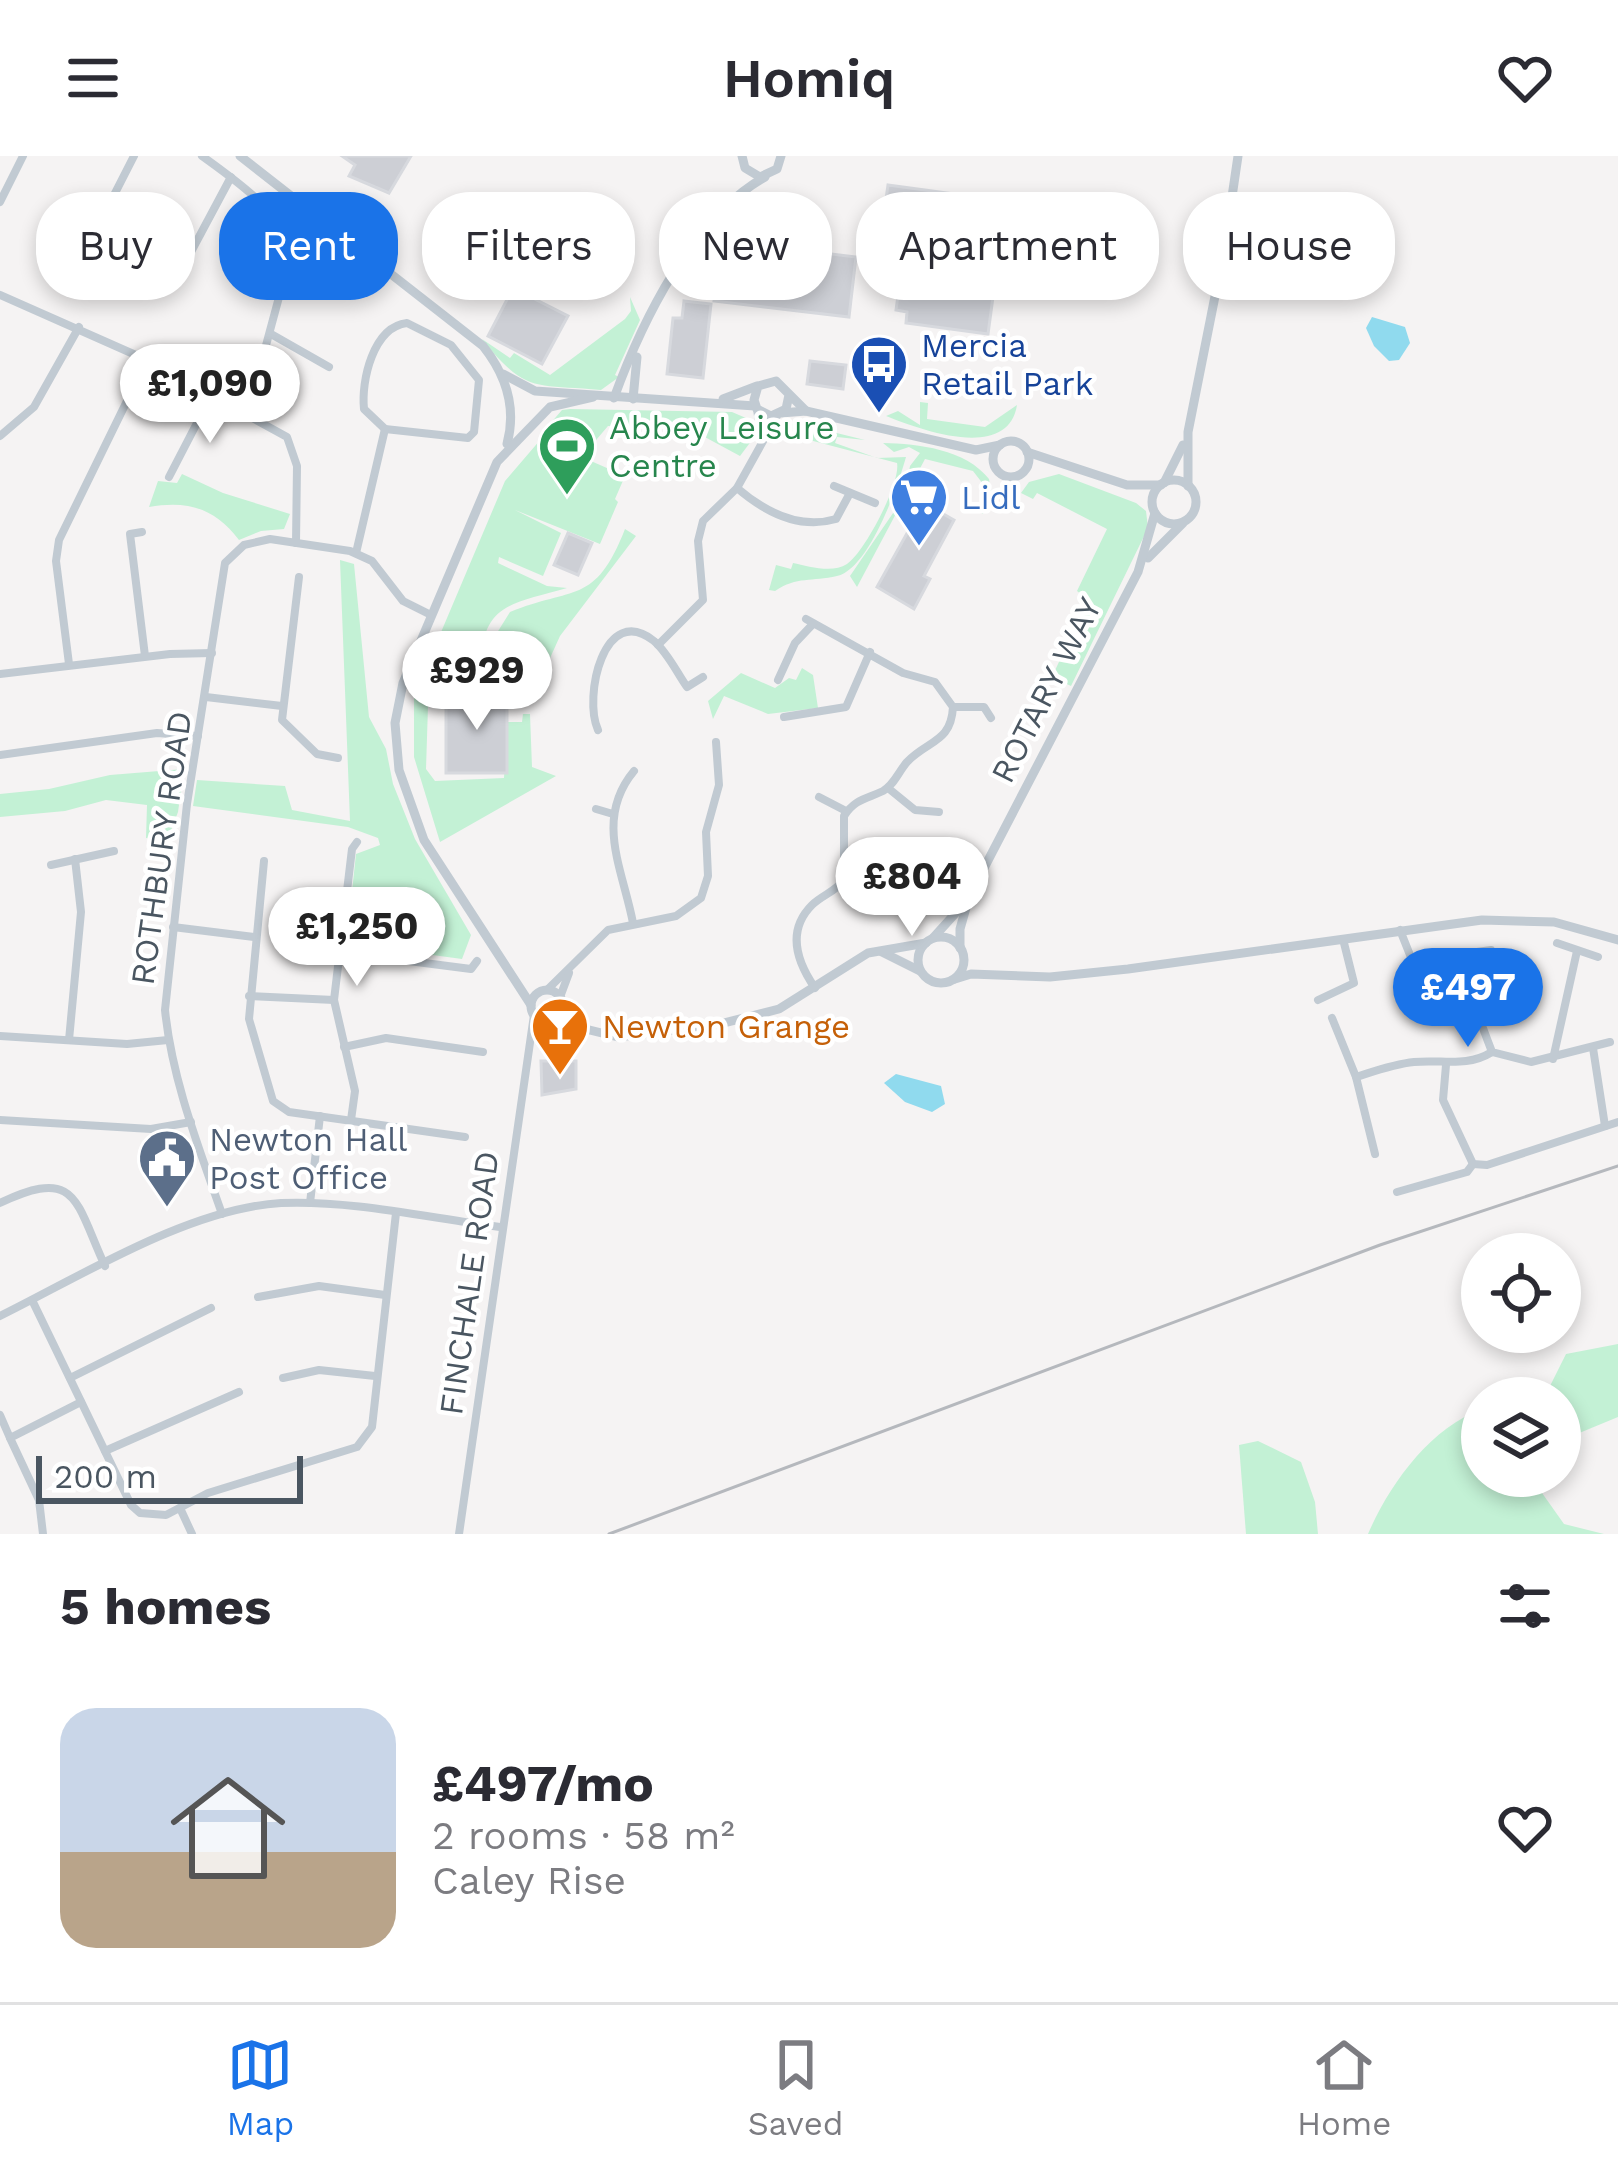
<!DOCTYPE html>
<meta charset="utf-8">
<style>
body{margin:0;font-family:"Work Sans",sans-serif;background:#f2f2f3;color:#2b2b33;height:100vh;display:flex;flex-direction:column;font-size:45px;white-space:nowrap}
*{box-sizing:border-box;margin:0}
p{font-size:39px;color:#7c7c81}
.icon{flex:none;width:66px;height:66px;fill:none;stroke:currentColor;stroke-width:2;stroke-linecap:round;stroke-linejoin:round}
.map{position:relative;height:1378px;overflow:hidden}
.panel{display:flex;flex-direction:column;background:#fff;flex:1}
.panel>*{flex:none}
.top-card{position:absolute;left:36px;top:36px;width:1548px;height:108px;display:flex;gap:24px}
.controls{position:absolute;left:1461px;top:1077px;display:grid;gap:24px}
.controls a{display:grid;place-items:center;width:120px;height:120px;border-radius:50%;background:#fff;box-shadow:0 6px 18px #0003;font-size:60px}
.scale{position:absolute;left:36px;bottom:30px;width:267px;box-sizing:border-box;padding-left:12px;border:6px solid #4a5661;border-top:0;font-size:33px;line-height:42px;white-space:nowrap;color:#4a5661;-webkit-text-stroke:9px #fff;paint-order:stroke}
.price{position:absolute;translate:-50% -102px;padding:0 27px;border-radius:42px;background:#fff;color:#222;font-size:39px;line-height:78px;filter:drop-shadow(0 3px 6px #0008)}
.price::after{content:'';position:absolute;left:50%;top:72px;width:36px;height:27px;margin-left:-18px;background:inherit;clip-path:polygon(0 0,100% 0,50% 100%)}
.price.on{background:#1a73e8;color:#fff}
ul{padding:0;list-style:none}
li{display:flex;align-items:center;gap:36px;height:300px;padding:0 60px}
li+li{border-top:3px solid #e1e1e2}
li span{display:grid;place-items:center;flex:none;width:336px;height:240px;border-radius:36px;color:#555}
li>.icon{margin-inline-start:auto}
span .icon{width:144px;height:144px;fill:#fffc;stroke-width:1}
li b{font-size:51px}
h2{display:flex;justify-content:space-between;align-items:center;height:144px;padding:0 60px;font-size:51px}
.tag{padding:0 42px;border-radius:48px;background:#fff;box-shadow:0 6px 18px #0003;font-size:42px;line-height:108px}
.tag.on{background:#1a73e8;color:#fff}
header{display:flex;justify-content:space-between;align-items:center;height:156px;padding:0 60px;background:#fff;font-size:54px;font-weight:600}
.tabs{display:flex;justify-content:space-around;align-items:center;height:168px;border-top:3px solid #e1e1e2;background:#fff;font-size:33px;color:#7c7c81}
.tabs a{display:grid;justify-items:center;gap:6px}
.tabs .on{color:#1a73e8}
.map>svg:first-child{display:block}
.green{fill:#c3f1d5}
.water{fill:#90daee}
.building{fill:#cdcfd5;stroke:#d7d9de;stroke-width:3}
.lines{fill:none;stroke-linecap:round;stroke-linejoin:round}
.minor{stroke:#c1cad2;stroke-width:8}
.tertiary{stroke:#c1cad2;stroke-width:9}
.rail{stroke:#b5b8bd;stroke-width:3}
.labels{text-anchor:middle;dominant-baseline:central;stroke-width:9;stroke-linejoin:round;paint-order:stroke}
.transit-label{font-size:33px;fill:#164399;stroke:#fff;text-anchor:start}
.leisure-label{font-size:33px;fill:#27864d;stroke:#fff;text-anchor:start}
.shop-label{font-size:33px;fill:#366cbe;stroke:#fff;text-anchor:start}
.street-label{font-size:33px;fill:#4a5661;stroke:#fff}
.food-label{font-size:33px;fill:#c56008;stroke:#fff;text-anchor:start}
.service-label{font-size:33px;fill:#4e5e75;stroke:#fff;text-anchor:start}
</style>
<header><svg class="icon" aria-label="menu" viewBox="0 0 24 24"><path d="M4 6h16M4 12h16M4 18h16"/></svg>Homiq<svg class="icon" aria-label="heart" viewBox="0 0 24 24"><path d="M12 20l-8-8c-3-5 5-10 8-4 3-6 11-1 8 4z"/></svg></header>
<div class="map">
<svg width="1618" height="1378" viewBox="0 0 1618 1378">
<rect width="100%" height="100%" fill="#f5f3f3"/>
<g class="green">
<path d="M 630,141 L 640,164 L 615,219 L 619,221 L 601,234 C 534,228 526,238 482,183 L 510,202 L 514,197 L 550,219 L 625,163 L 631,155 Z"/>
<path d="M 920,246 L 928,247 L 927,263 L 985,271 L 1017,249 C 1008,306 921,274 886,260 L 898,255 L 920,269 Z"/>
<path d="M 570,253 L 732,256 L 746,262 L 752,284 L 740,300 L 690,273 L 608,270 L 585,297 L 543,276 L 562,254 Z"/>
<path d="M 796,267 L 865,284 L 837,281 L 835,287 L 877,302 L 906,301 C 898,330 869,413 837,420 C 812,426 797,420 775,435 L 769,434 L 776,409 L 791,413 L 793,407 C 808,410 832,418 847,408 C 864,397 901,327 897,307 L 779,276 L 785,269 Z"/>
<path d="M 541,283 L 625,320 L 615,343 L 618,346 L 600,388 L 515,354 L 561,377 L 543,420 L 499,401 L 498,407 L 547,430 L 567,432 C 512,448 478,447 482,517 L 476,511 L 435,512 L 429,519 L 426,613 L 435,625 L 504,622 L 507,566 L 522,566 L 523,558 L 530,558 L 532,611 L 556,620 L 440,686 L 414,601 L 414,540 L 505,325 Z"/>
<path d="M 883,287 C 919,288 965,293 989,323 L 993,351 L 982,358 L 990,337 L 973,315 L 925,303 L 857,431 L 850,420 L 904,341 L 910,310 L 920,297 L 909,291 L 894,296 Z"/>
<path d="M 182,318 L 223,337 L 290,358 L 284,373 L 261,375 L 239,384 C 215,352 187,344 149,351 L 158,325 L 177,327 Z"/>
<path d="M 1059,318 L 1136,347 L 1146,355 L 1148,372 L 1071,530 L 1052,521 L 1088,443 L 1077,435 L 1107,373 L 1037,337 L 1033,343 L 1021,337 L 1029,326 Z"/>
<path d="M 625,373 L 636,380 L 560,480 L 540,524 L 530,536 L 523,536 L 512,518 L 503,517 L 503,510 L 490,510 L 490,488 L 510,456 C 573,430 595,450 625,373 Z"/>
<path d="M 340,404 L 354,408 L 369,561 L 386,593 L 393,628 L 415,683 L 471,779 L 462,803 L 351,788 L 347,782 L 356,698 L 380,689 L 378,682 L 348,671 L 193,650 L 197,624 L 285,630 L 292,654 L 350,665 Z"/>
<path d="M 802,512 L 813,519 L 818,552 L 768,558 L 724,540 L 713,563 L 708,545 L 741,517 L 775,532 L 789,522 L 796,524 Z"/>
<path d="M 184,613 L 178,656 L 167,685 L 146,682 L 147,649 L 106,644 L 65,655 L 0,661 L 0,638 L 49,633 L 110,619 Z"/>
<path d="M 1618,1188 L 1618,1261 L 1560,1285 L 1560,1242 L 1514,1242 L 1550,1230 L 1566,1198 Z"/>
<path d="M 1482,1253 L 1482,1320 L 1530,1320 L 1564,1368 L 1604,1378 L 1368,1378 C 1389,1329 1430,1272 1482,1253 Z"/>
<path d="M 1258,1285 L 1301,1306 L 1315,1346 L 1318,1378 L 1246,1378 L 1239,1289 Z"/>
</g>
<g class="water">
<path d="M 1372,161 L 1405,171 L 1410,187 L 1399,204 L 1389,205 L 1374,190 L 1366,172 Z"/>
<path d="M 896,918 L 941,930 L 945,948 L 932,956 L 905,946 L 884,927 Z"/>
</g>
<g class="building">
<path d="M 342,0 L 411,0 L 389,37 L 349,20 L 355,9 Z"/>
<path d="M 888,29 L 1006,45 L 988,178 L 906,167 L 907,156 L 896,154 L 900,125 L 875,121 Z"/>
<path d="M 750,77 L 801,83 L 799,94 L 856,101 L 849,161 L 714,145 L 720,99 L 747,103 Z"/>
<path d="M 513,132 L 568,160 L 542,208 L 488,180 Z"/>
<path d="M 684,145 L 711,148 L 703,222 L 667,218 L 673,162 L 682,162 Z"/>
<path d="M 810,205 L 846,209 L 843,233 L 807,228 Z"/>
<path d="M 924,347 L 954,364 L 924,420 L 930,423 L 914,453 L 877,431 Z"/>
<path d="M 568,377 L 592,387 L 578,419 L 554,409 Z"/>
<path d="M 507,536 L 507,617 L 446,617 L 446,537 Z"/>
<path d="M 541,905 L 576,905 L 576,933 L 542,939 Z"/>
</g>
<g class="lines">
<g class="minor">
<path d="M 202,0 C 235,24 279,54 292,93 L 248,256"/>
<path d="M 0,46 L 23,0"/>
<path d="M 90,86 L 134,0"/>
<path d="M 176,124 L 231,21"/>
<path d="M 0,139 L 147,204 L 287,281 L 297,310 L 296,387"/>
<path d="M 407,167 L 451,189 L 479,224 L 474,276 L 468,282 L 385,273 L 364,253 C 361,225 373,171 407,167 Z"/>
<path d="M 271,178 L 329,211"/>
<path d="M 757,253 L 761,282"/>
<path d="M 0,280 L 34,251 L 79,171"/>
<path d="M 169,321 L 212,238"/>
<path d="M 834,330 L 875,347"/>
<path d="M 737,332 C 765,356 799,374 836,363 L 850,337"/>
<path d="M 142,376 L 130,378 L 145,500"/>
<path d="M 356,397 L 385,273"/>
<path d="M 299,421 L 282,564 L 317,598 L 338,602"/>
<path d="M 806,463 L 903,517 L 935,526 L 953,551 C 951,587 928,584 907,606 C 899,615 894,629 883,635 C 866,643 855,643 844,660 L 844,724 C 835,736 822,739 812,749 C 786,775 797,806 815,832"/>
<path d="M 658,489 L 703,444 L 698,385 L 703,365 L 737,332 L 777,260"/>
<path d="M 69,508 L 56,405 L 59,384 L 147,204"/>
<path d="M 0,518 L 170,498 L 212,497"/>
<path d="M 778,524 L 795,487 L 812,469"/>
<path d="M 206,541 L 282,550"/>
<path d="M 953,551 L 984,551 L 991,562"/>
<path d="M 784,561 L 846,551 L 870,496"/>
<path d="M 598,574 C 583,541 604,445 654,485 C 668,497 677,517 687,531 L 703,521"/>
<path d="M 0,599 L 157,577 L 198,580"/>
<path d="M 888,632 L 915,654 L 939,656"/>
<path d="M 819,641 L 846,655"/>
<path d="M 596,653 L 613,658"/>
<path d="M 264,705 L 249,863 L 273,945 L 289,956 L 465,981"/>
<path d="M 51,709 L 114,695"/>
<path d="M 844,724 C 867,735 887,721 910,730"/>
<path d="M 633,767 C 623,714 594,663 634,615"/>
<path d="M 173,771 L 254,781"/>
<path d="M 1400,774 L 1414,809 L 1422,813 L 1459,809 L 1492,896 L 1531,906 L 1610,886"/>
<path d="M 1557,787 L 1598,801"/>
<path d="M 339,796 L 471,813 L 477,805"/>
<path d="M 1460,812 L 1477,796 L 1491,794"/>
<path d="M 547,834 L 608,774 L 676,760 L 701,742 L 708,720 L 706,676 L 719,629 L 716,586"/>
<path d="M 249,840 L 334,844"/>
<path d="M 560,841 L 569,817"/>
<path d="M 1318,844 L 1354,827 L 1343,783"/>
<path d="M 1332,862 L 1356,921 L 1375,998"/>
<path d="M 0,880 L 127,888 L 168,884"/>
<path d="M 69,884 L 81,756 L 75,703"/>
<path d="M 344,891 L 386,882 L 483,896"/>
<path d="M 1593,892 L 1605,970"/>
<path d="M 1553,903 L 1577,795"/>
<path d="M 1446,909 L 1443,944 L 1473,1008 L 1487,1009 L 1618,966"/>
<path d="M 1356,921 C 1375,915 1394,908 1414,906 C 1442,903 1466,912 1492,896"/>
<path d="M 0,964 L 151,973 L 191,966"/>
<path d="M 351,964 L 355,935 L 334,844 L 352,693 L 357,686"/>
<path d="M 1397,1036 L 1467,1016 L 1473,1008"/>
<path d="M 0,1047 C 78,1010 75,1045 105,1110"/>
<path d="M 310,1047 L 320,960"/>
<path d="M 222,1058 C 199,992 172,924 165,854 L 187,648 L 225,407 L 244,389 L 270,383 L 350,395 L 372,405 L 403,445 L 431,459"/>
<path d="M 258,1141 L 319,1130 L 385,1139"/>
<path d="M 32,1144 L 131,1349 L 140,1357 L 166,1359 L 208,1337 L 357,1291 L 372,1271 L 396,1057"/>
<path d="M 0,1160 C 81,1120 190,1052 281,1047 C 353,1044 429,1062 500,1071"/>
<path d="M 70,1222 L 211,1152"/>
<path d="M 283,1222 L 319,1214 L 375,1220"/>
<path d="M 0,1259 L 10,1282"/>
<path d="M 105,1295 L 239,1236"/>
<path d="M 180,1352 L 192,1378"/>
<path d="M 43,1378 L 39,1344 L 10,1282 L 81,1246"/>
<path d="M 459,1378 L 534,859"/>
</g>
<g class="tertiary">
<path d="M 240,0 L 483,190 C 506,219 517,251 507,288"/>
<path d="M 742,0 L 745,12 L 760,21 L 777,13 L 781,0"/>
<path d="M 503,218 L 535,235 L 755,250"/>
<path d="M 789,239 L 786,253 L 771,260 L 757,253 L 754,244 L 758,230 L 776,225 L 806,255"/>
<path d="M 614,242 C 642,165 692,62 765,21"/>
<path d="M 633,243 L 637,201"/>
<path d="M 723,243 L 757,230"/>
<path d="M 781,257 L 806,255 L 976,294 L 1000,289"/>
<circle cx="1011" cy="303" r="18"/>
<path d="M 1027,296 L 1127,329 L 1161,329"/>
<circle cx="1174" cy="346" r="22"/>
<path d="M 1164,327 L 1183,289"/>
<path d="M 1188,330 L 1188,276 L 1224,95 L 1238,0"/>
<path d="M 1148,402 L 1183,367"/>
<circle cx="941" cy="804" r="23"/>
<path d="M 933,782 L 962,750"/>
<path d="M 960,792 L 960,773 L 969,741 L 1138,416 L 1155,357"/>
<path d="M 882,796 L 920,815"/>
<path d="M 955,823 L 971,818 L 1050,821 L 1128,813 L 1482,764 L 1554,766 L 1618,784"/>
<circle cx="547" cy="850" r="16"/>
<path d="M 531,849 L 424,684 L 399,614 L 395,567 L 403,527 L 497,306 L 550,251 L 593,241"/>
<path d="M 553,865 L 618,881 L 716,869 L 779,853 L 868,797 L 926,787"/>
</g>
<path class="rail" d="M 609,1378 L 1380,1089 L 1618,1010"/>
</g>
<defs>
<g id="bus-pin" transform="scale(3)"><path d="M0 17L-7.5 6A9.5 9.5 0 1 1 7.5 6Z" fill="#1a4fb4" stroke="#fff"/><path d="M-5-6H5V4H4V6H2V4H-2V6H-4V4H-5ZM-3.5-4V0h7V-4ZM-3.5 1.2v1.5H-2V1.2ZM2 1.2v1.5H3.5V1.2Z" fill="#fff"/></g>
<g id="stadium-pin" transform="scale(3)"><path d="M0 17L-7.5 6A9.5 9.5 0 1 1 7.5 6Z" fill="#2e9e5b" stroke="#fff"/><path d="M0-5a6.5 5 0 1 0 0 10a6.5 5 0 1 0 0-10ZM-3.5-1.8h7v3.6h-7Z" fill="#fff"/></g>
<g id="supermarket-pin" transform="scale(3)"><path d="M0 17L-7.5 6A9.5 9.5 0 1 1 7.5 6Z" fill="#3f7fe0" stroke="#fff"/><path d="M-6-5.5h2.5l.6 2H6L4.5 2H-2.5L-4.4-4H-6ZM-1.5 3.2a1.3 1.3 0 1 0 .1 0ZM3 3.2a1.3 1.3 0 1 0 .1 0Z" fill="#fff"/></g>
<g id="bar-pin" transform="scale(3)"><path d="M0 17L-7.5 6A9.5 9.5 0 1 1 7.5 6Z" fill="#e8710a" stroke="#fff"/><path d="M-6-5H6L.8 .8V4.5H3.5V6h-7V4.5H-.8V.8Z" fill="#fff"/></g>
<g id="civic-pin" transform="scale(3)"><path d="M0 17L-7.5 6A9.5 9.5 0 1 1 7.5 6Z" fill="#5c6f8a" stroke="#fff"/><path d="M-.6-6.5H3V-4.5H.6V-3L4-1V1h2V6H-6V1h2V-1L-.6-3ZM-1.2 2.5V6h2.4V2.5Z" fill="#fff"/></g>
</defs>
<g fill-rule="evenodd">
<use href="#bus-pin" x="879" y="208"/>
<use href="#stadium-pin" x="567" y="290"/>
<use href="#supermarket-pin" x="919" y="341"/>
<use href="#bar-pin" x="560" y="870"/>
<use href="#civic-pin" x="167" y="1002"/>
</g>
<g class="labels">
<g class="transit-label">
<text x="921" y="189">Mercia<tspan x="921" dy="38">Retail Park</tspan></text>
</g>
<g class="leisure-label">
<text x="609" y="271">Abbey Leisure<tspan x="609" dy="38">Centre</tspan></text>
</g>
<g class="shop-label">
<text x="961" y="341">Lidl</text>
</g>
<g class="street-label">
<text transform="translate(1046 534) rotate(-63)">ROTARY WAY</text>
<text transform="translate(161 692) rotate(-82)">ROTHBURY ROAD</text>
<text transform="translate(469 1127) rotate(-82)">FINCHALE ROAD</text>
</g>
<g class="food-label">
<text x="602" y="870">Newton Grange</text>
</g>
<g class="service-label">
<text x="209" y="983">Newton Hall<tspan x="209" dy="38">Post Office</tspan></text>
</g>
</g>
</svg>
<div class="controls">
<a><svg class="icon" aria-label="locate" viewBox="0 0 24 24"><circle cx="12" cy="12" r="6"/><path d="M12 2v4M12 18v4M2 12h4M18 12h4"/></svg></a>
<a><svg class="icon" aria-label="layers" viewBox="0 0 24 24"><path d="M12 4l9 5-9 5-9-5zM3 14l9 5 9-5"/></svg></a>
</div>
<div class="scale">200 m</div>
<b class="price" style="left:210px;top:290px">£1,090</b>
<b class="price" style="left:477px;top:577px">£929</b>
<b class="price" style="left:912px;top:783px">£804</b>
<b class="price" style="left:357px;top:833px">£1,250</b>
<b class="price on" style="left:1468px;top:894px">£497</b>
<div class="top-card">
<a class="tag">Buy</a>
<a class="tag on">Rent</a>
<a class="tag">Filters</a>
<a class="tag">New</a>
<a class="tag">Apartment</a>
<a class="tag">House</a>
</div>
</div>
<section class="panel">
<h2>5 homes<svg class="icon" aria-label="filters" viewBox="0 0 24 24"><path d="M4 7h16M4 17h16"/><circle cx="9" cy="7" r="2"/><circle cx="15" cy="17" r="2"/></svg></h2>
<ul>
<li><span style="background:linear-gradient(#c9d6e8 60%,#b9a48a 0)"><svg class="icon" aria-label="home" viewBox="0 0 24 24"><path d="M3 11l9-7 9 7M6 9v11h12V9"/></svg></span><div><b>£497/mo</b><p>2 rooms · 58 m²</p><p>Caley Rise</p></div><svg class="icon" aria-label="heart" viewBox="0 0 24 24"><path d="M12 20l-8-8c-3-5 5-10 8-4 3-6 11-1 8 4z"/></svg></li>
</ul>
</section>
<nav class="tabs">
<a class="on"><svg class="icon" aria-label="map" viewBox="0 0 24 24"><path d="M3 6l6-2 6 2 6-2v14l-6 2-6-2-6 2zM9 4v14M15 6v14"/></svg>Map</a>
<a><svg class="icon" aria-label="saved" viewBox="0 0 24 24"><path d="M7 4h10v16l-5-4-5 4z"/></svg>Saved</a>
<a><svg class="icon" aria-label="home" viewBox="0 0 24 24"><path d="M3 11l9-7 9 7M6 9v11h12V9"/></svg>Home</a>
</nav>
